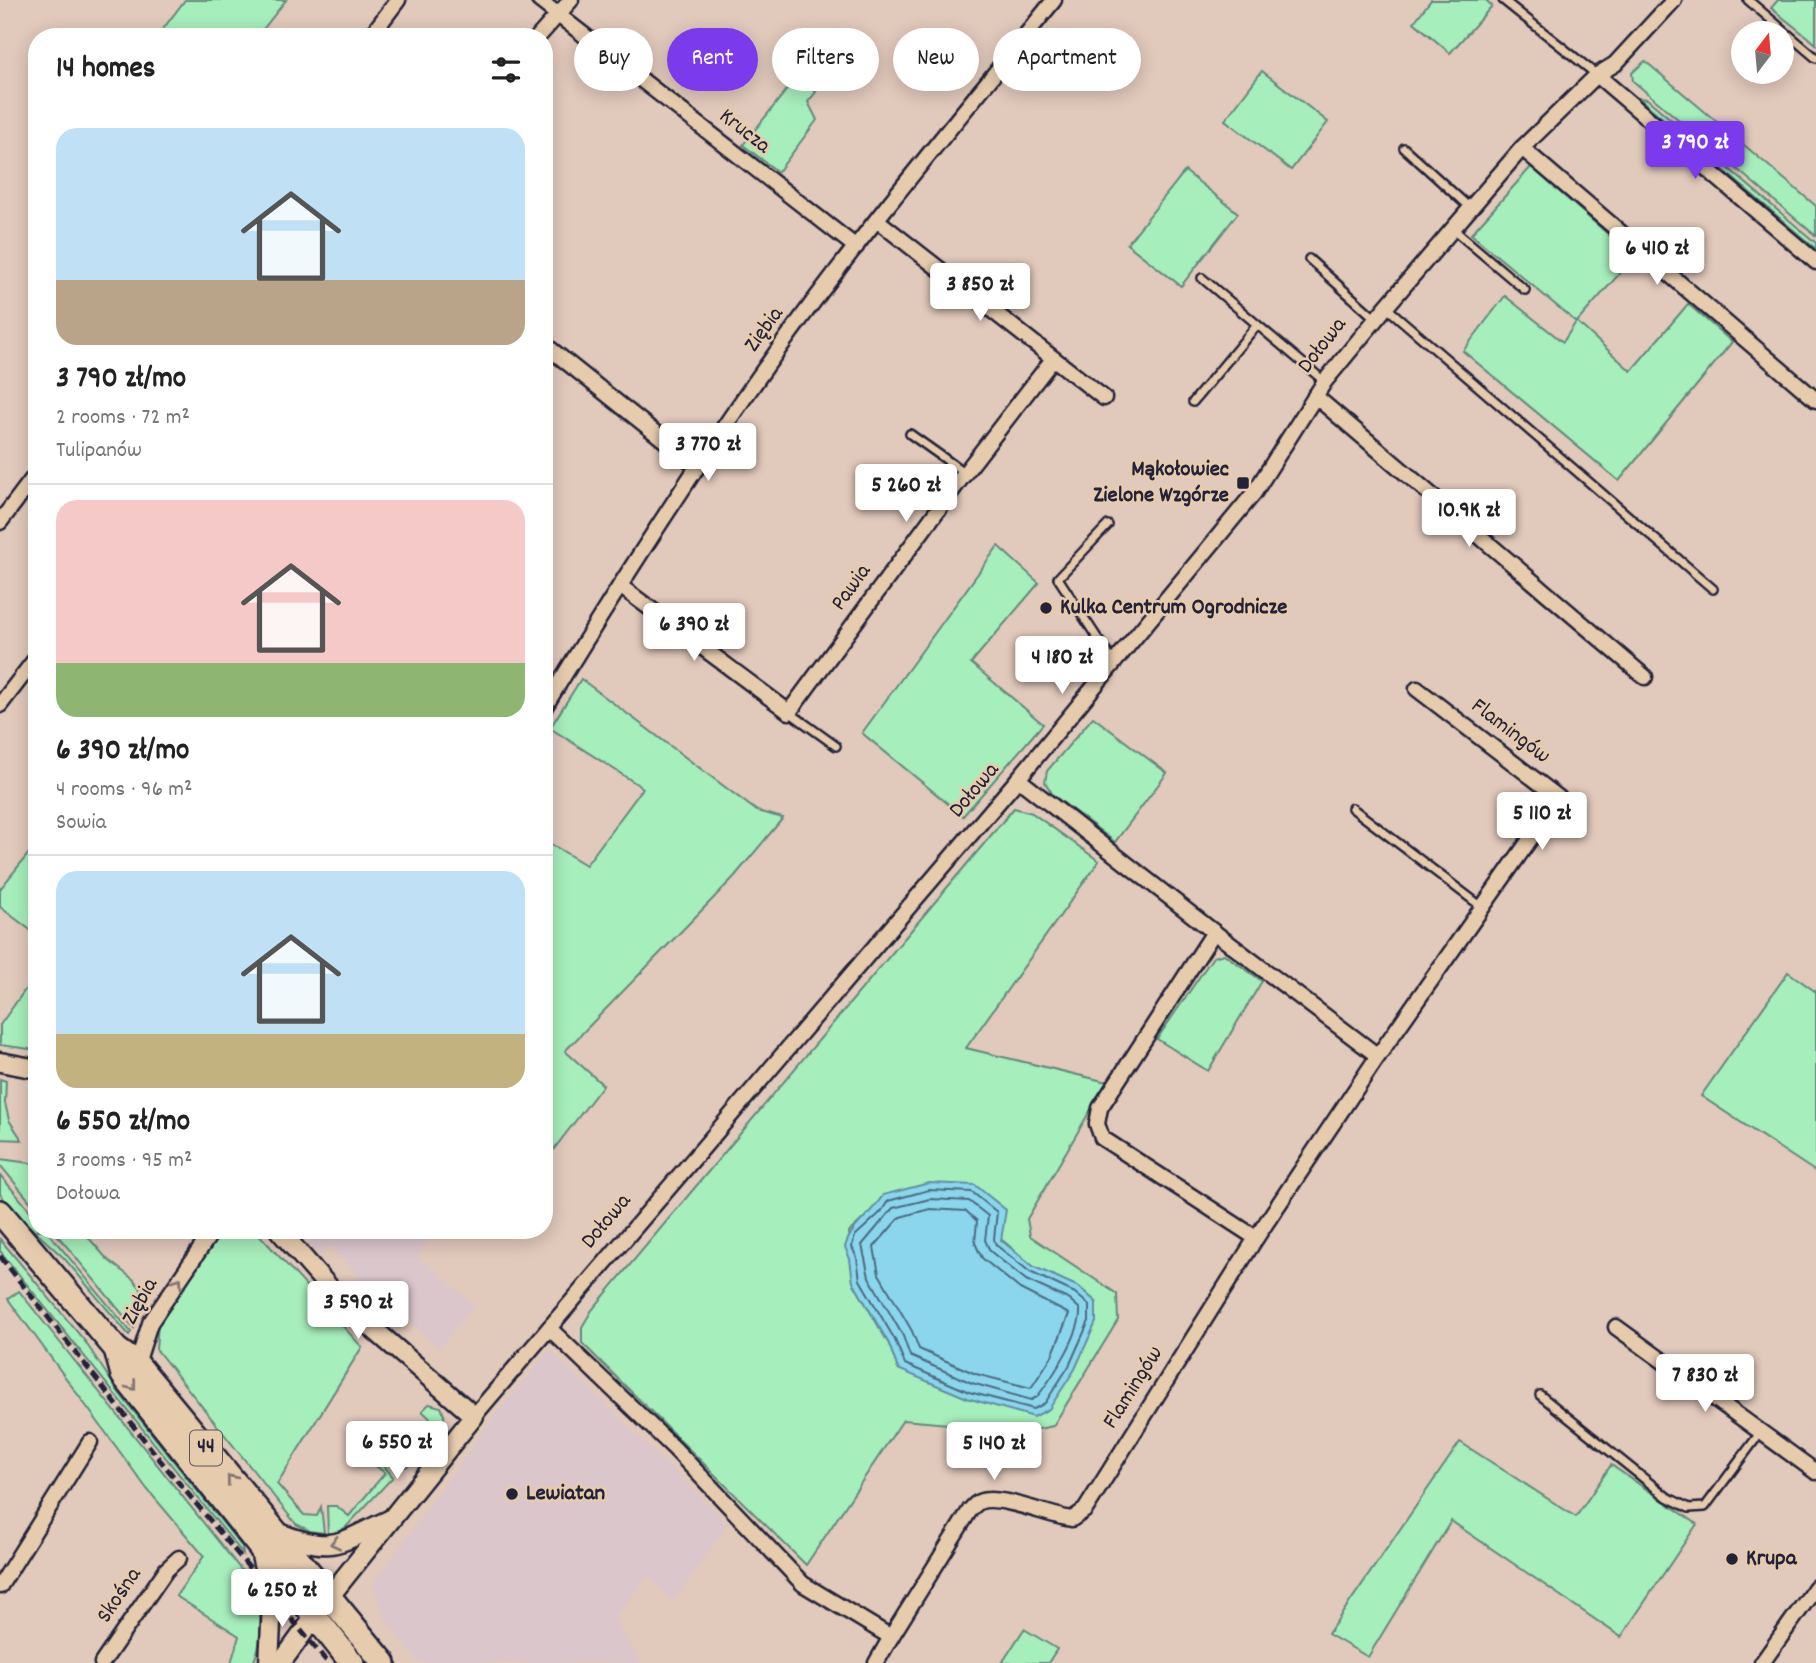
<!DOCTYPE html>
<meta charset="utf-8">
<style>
body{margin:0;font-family:Dekko,sans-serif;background:#f2f2f2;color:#222;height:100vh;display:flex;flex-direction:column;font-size:26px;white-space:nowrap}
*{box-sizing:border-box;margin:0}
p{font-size:23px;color:#767676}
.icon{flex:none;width:38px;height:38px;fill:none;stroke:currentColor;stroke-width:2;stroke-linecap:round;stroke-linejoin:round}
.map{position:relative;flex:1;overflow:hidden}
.drawer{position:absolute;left:28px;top:28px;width:525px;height:1211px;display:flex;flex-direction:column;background:#fff;border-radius:28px;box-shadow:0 4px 18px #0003}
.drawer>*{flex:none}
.banner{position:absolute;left:574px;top:28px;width:665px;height:63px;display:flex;gap:14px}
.needle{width:46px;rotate:16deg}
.tools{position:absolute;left:1731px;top:21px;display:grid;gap:14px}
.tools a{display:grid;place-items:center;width:63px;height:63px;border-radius:50%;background:#fff;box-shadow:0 4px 18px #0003;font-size:35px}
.price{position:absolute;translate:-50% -60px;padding:0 16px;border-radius:7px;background:#fff;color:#222;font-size:23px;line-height:46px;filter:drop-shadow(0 2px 4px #0008)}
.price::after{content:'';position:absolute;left:50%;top:42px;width:21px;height:16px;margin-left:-10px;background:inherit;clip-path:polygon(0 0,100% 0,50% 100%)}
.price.active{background:#7c3aed;color:#fff}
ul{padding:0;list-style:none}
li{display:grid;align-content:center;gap:14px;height:371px;padding:0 28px}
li+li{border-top:2px solid #e0e0e0}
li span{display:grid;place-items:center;height:217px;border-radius:21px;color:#555}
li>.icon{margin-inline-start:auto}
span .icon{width:126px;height:126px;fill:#fffc;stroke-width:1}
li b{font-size:30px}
h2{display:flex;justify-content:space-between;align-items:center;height:84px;padding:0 28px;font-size:30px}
.pill{padding:0 24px;border-radius:32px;background:#fff;box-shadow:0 4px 18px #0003;font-size:24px;line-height:63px}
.pill.active{background:#7c3aed;color:#fff}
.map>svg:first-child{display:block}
.built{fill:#dbc6cc}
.green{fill:#a6eebb;stroke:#64887b;stroke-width:2;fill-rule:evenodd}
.water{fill:#8bd6ec;stroke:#618ea5;stroke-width:2}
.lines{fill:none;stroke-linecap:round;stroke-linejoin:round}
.shore{stroke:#4c6a82;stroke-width:2}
.service-casing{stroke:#22223b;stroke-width:12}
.minor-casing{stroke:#22223b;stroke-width:19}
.tertiary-casing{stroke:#22223b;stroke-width:23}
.primary-casing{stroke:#22223b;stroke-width:28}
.service{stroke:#e6cbad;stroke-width:7}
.minor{stroke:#e6cbad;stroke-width:14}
.tertiary{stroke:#e6cbad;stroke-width:18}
.primary{stroke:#e6cbad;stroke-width:23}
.rail{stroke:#22223b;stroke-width:5;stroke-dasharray:10 5;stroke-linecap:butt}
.oneway{stroke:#847674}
.poi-dot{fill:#22223b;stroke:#e6cbad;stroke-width:2.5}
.labels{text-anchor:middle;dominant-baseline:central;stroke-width:5;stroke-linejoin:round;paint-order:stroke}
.shield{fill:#e6cbad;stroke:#5d555d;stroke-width:2}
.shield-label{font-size:21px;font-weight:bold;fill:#22223b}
.street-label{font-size:23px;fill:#22223b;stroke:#e6cbad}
.poi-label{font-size:23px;font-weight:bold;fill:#22223b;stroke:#e6cbad;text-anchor:start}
</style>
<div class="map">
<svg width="1816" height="1663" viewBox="0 0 1816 1663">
<rect width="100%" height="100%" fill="#e1c9bb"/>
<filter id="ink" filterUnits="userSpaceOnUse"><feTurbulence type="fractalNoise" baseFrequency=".0143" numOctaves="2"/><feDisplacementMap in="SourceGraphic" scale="14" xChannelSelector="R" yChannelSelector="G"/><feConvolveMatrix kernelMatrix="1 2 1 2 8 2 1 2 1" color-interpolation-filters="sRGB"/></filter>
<g filter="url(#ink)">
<g class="built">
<path d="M 299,1230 L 436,1230 L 418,1256 L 475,1305 L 439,1348 L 372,1290 L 330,1246 L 319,1256 Z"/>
<path d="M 550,1350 L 726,1522 L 723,1531 L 673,1602 L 648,1576 L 614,1618 L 641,1663 L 420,1663 L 386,1620 L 373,1584 L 495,1415 Z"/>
</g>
<g class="green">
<path d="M 185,0 L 286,0 L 257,37 L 157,37 Z"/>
<path d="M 1431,0 L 1486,0 L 1492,6 L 1450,53 L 1414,22 Z"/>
<path d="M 1778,0 L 1816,0 L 1816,44 L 1771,8 Z"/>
<path d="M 1645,61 L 1816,206 L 1816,236 L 1633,81 L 1632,73 Z"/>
<path d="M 1262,71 L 1328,122 L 1291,170 L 1225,120 Z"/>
<path d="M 797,77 L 816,92 L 808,102 L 817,120 L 778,172 L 743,145 Z"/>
<path d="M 1639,98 L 1647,99 L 1816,243 L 1816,249 Z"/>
<path d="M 1531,167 L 1634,257 L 1577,322 L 1631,371 L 1688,304 L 1732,342 L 1619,481 L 1463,351 L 1505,296 L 1563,342 L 1576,322 L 1471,234 Z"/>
<path d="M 1185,171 L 1238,213 L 1181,286 L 1127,244 Z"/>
<path d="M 998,546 L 1039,583 L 971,663 L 1043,724 L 963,816 L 862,733 Z"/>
<path d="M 581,679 L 757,811 L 783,818 L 734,877 L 565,1051 L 603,1085 L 544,1162 L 544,840 L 586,865 L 643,788 L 550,728 Z"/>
<path d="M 1093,717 L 1167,773 L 1115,842 L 1053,795 L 1045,782 L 1047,771 Z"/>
<path d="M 1014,808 L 1032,813 L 1099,861 L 966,1048 L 1107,1082 L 1027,1219 L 1030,1236 L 1117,1294 L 1118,1320 L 1053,1426 L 1029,1431 L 903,1420 L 806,1565 L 582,1343 L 582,1327 L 592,1310 ZM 952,1185 L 975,1185 L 1001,1239 L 1034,1267 L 1079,1287 L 1096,1302 L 898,1369 L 889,1344 L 853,1282 L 849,1232 L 876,1207 L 883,1195 Z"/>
<path d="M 37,843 L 37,935 L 0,907 L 0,889 Z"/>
<path d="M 1224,954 L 1262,981 L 1208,1071 L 1157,1039 L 1213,957 Z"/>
<path d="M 1788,972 L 1816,992 L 1816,1172 L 1701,1096 Z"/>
<path d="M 37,973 L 37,1050 L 0,1045 L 0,1025 Z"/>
<path d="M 0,1079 L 6,1081 L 5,1103 L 9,1120 L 22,1140 L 0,1139 Z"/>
<path d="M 0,1159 L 30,1163 L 37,1168 L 37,1210 L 0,1165 Z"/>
<path d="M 0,1175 L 37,1219 L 37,1230 L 46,1230 L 131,1332 L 129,1335 L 64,1258 L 14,1212 L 0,1194 Z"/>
<path d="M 53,1230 L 82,1230 L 107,1259 L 134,1280 L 141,1289 L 142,1305 L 134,1328 Z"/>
<path d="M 220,1230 L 255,1230 L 362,1347 L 277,1484 L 304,1515 L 317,1516 L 321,1507 L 324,1533 L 310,1531 L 296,1524 L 156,1349 L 158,1324 Z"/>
<path d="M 0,1239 L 84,1340 L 119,1393 L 242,1547 L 243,1554 L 0,1251 Z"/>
<path d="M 19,1291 L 257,1590 C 261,1613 264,1642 253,1663 L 231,1663 L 239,1636 L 176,1596 L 204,1556 L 147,1489 L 8,1299 Z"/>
<path d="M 429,1404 L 441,1407 C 455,1436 426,1450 406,1467 L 403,1467 L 392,1450 L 396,1447 L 405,1452 L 432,1420 L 422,1411 Z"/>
<path d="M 1460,1442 L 1576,1517 L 1611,1465 L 1697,1524 L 1621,1637 L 1451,1521 L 1368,1657 L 1328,1634 Z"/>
<path d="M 380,1461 L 393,1477 L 346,1527 L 338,1532 L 328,1534 L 327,1506 L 336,1506 L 349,1516 L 385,1473 L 376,1466 Z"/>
<path d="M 1024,1629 L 1057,1649 L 1048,1663 L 1002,1663 Z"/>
</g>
<path class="water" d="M 929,1183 L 975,1185 L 1006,1210 L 1001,1240 L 1034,1267 L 1079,1287 L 1096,1302 L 1096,1322 L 1075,1369 L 1049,1409 L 1034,1417 L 967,1398 L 898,1369 L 889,1344 L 853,1282 L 850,1259 L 845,1247 C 851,1225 871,1215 883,1195 Z"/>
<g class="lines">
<g class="shore">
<path d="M 929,1190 L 972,1192 L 997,1212 L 994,1239 L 996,1245 L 1030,1272 L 1075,1293 L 1089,1305 L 1089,1321 L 1069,1366 L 1045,1403 L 1034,1409 L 969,1392 L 905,1364 L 895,1340 L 860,1280 L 857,1258 L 852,1247 L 855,1236 L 881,1212 L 888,1201 Z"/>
<path d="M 930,1199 L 969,1201 L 988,1216 L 985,1240 L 990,1251 L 1026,1280 L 1070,1300 L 1080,1309 C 1082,1333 1052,1378 1037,1397 L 1031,1400 L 972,1383 L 910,1356 L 903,1336 L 869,1277 L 862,1245 L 893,1208 Z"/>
<path d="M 930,1209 L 966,1211 L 977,1221 L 975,1243 L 982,1258 L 1020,1289 L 1069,1314 L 1052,1356 L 1031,1388 L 976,1374 L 919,1349 L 912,1331 L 879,1274 L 874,1247 L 900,1217 Z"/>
</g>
<g class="service-casing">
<g id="service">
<path d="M 1503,0 L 1597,75"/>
<path d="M 1748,0 L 1816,58"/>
<path d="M 1404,148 L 1470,208"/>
<path d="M 1453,229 L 1525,290"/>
<path d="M 1309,259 L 1376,319"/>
<path d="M 1202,278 L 1324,381"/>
<path d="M 1386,307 L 1713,589"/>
<path d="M 1193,402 L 1257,325"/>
<path d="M 910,434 L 965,473"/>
<path d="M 1108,525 L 1058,578 L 1113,662"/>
<path d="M 789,712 L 836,746"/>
<path d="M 1352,808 L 1482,907"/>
<path d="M 1540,1395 L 1667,1497 L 1689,1508 L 1705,1507 L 1760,1433"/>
</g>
</g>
<g class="minor-casing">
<g id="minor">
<path d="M 539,0 L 856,247"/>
<path d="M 370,37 L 398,0"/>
<path d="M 538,37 L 571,0"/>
<path d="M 1597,75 L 1816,262"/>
<path d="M 1522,148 L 1816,400"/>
<path d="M 878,221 L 1104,398"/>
<path d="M 544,344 L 698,467"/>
<path d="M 1315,396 L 1645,677"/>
<path d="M 0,522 L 37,473"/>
<path d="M 620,586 L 789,712 L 965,473 L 1053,359"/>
<path d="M 0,705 L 37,657"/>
<path d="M 544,708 C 622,580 703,453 791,332 C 874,218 966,110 1054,0"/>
<path d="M 1018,779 L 1214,932 L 1378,1056"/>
<path d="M 1214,932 L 1100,1108 L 1097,1124 L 1102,1138 L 1256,1238"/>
<path d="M 1616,1327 L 1816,1472"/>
<path d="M 549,1328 L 675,1449 L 803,1584 L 891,1637 L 970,1510 C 973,1507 975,1504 979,1502 C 997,1493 1049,1516 1072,1519 L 1085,1510 L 1256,1238 L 1378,1056 L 1559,798 L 1417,689"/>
<path d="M 137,1364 L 150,1323 L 213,1230"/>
<path d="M 474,1416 L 1018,779 L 1254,493 L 1325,381 L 1386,307 L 1522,148 L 1597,75 L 1615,64 L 1674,0"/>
<path d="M 0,1586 L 90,1442"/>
<path d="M 102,1663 L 166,1570 L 179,1558"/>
<path d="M 876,1663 L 891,1637"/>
<path d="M 1762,1663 L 1816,1587"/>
</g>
</g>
<g class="tertiary-casing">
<g id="tertiary">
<path d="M 0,1062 L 37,1069"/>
<path d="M 279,1230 L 340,1300 L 474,1416 L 329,1597 L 281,1663"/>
<path d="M 277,1532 C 335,1555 337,1543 389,1520"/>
<path d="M 260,1551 L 272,1605 L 269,1663"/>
</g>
</g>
<g class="primary-casing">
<g id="primary">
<path d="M 0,1212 L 116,1349 L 137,1364 L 384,1663"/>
<path d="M 116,1349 L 123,1375 L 352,1663"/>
</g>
</g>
<use href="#service" class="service"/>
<use href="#minor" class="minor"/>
<use href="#tertiary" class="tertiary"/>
<use href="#primary" class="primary"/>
<path class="rail" d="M 0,1256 L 160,1460 L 328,1663"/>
</g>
<defs><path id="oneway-chevron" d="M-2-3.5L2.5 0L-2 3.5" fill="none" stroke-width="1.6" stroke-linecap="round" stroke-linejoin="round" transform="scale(1.75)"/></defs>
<g class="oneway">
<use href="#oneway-chevron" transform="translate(178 1282) rotate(-56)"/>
<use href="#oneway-chevron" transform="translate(132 1386) rotate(52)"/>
<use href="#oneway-chevron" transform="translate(231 1479) rotate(-129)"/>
<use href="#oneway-chevron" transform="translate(335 1543) rotate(168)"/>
</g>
</g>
<g class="poi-dot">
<rect x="1236" y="476" width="14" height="14" rx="3.5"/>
<circle cx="1046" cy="608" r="7"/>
<circle cx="512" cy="1494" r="7"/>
<circle cx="1732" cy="1559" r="7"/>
</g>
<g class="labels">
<rect class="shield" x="190" y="1430.5" width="32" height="35" rx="5"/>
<g class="shield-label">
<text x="206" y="1448">44</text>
</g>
<g class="street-label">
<text transform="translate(744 132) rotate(38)">Krucza</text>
<text transform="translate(765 330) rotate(-54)">Ziębia</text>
<text transform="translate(1323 346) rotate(-52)">Dołowa</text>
<text transform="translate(852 588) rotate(-54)">Pawia</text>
<text transform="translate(1510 732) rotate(37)">Flamingów</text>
<text transform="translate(975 791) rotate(-50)">Dołowa</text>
<text transform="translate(607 1222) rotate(-50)">Dołowa</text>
<text transform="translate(141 1302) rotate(-61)">Ziębia</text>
<text transform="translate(1134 1388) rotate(-58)">Flamingów</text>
<text transform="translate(120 1596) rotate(-56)">Skośna</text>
</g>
<g class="poi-label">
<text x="1229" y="470" text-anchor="end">Mąkołowiec<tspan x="1229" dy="26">Zielone Wzgórze</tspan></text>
<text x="1060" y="608">Kulka Centrum Ogrodnicze</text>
<text x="526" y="1494">Lewiatan</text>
<text x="1746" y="1559">Krupa</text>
</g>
</g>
</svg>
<div class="tools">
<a><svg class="needle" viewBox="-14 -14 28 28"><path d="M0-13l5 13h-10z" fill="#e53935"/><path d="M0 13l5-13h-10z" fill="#767676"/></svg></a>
</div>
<b class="price active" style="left:1695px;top:181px">3 790 zł</b>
<b class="price" style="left:1657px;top:287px">6 410 zł</b>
<b class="price" style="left:980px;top:323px">3 850 zł</b>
<b class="price" style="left:708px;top:483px">3 770 zł</b>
<b class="price" style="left:906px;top:524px">5 260 zł</b>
<b class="price" style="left:1469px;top:549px">10.9K zł</b>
<b class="price" style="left:694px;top:663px">6 390 zł</b>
<b class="price" style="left:1062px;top:696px">4 180 zł</b>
<b class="price" style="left:1542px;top:852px">5 110 zł</b>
<b class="price" style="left:358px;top:1341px">3 590 zł</b>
<b class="price" style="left:1705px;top:1414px">7 830 zł</b>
<b class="price" style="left:397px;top:1481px">6 550 zł</b>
<b class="price" style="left:994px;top:1482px">5 140 zł</b>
<b class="price" style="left:282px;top:1629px">6 250 zł</b>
<div class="banner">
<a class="pill">Buy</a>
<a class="pill active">Rent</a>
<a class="pill">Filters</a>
<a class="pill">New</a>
<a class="pill">Apartment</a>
</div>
<section class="drawer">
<h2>14 homes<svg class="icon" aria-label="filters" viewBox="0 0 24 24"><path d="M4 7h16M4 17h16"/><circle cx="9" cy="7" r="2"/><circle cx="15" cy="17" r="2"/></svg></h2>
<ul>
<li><span style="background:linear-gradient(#bfe0f5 70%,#b9a48a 0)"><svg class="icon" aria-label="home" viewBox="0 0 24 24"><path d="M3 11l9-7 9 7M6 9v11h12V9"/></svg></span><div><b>3 790 zł/mo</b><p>2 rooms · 72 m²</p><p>Tulipanów</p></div></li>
<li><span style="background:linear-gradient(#f6c9c9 75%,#8fb573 0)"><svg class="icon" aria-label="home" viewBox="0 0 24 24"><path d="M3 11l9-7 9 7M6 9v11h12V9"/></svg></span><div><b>6 390 zł/mo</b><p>4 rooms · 96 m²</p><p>Sowia</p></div></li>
<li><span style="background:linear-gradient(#bfe0f5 75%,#c2b280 0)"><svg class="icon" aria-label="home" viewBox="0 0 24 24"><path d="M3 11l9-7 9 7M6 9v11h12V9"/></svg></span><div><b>6 550 zł/mo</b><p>3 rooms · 95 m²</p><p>Dołowa</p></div></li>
</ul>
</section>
</div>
